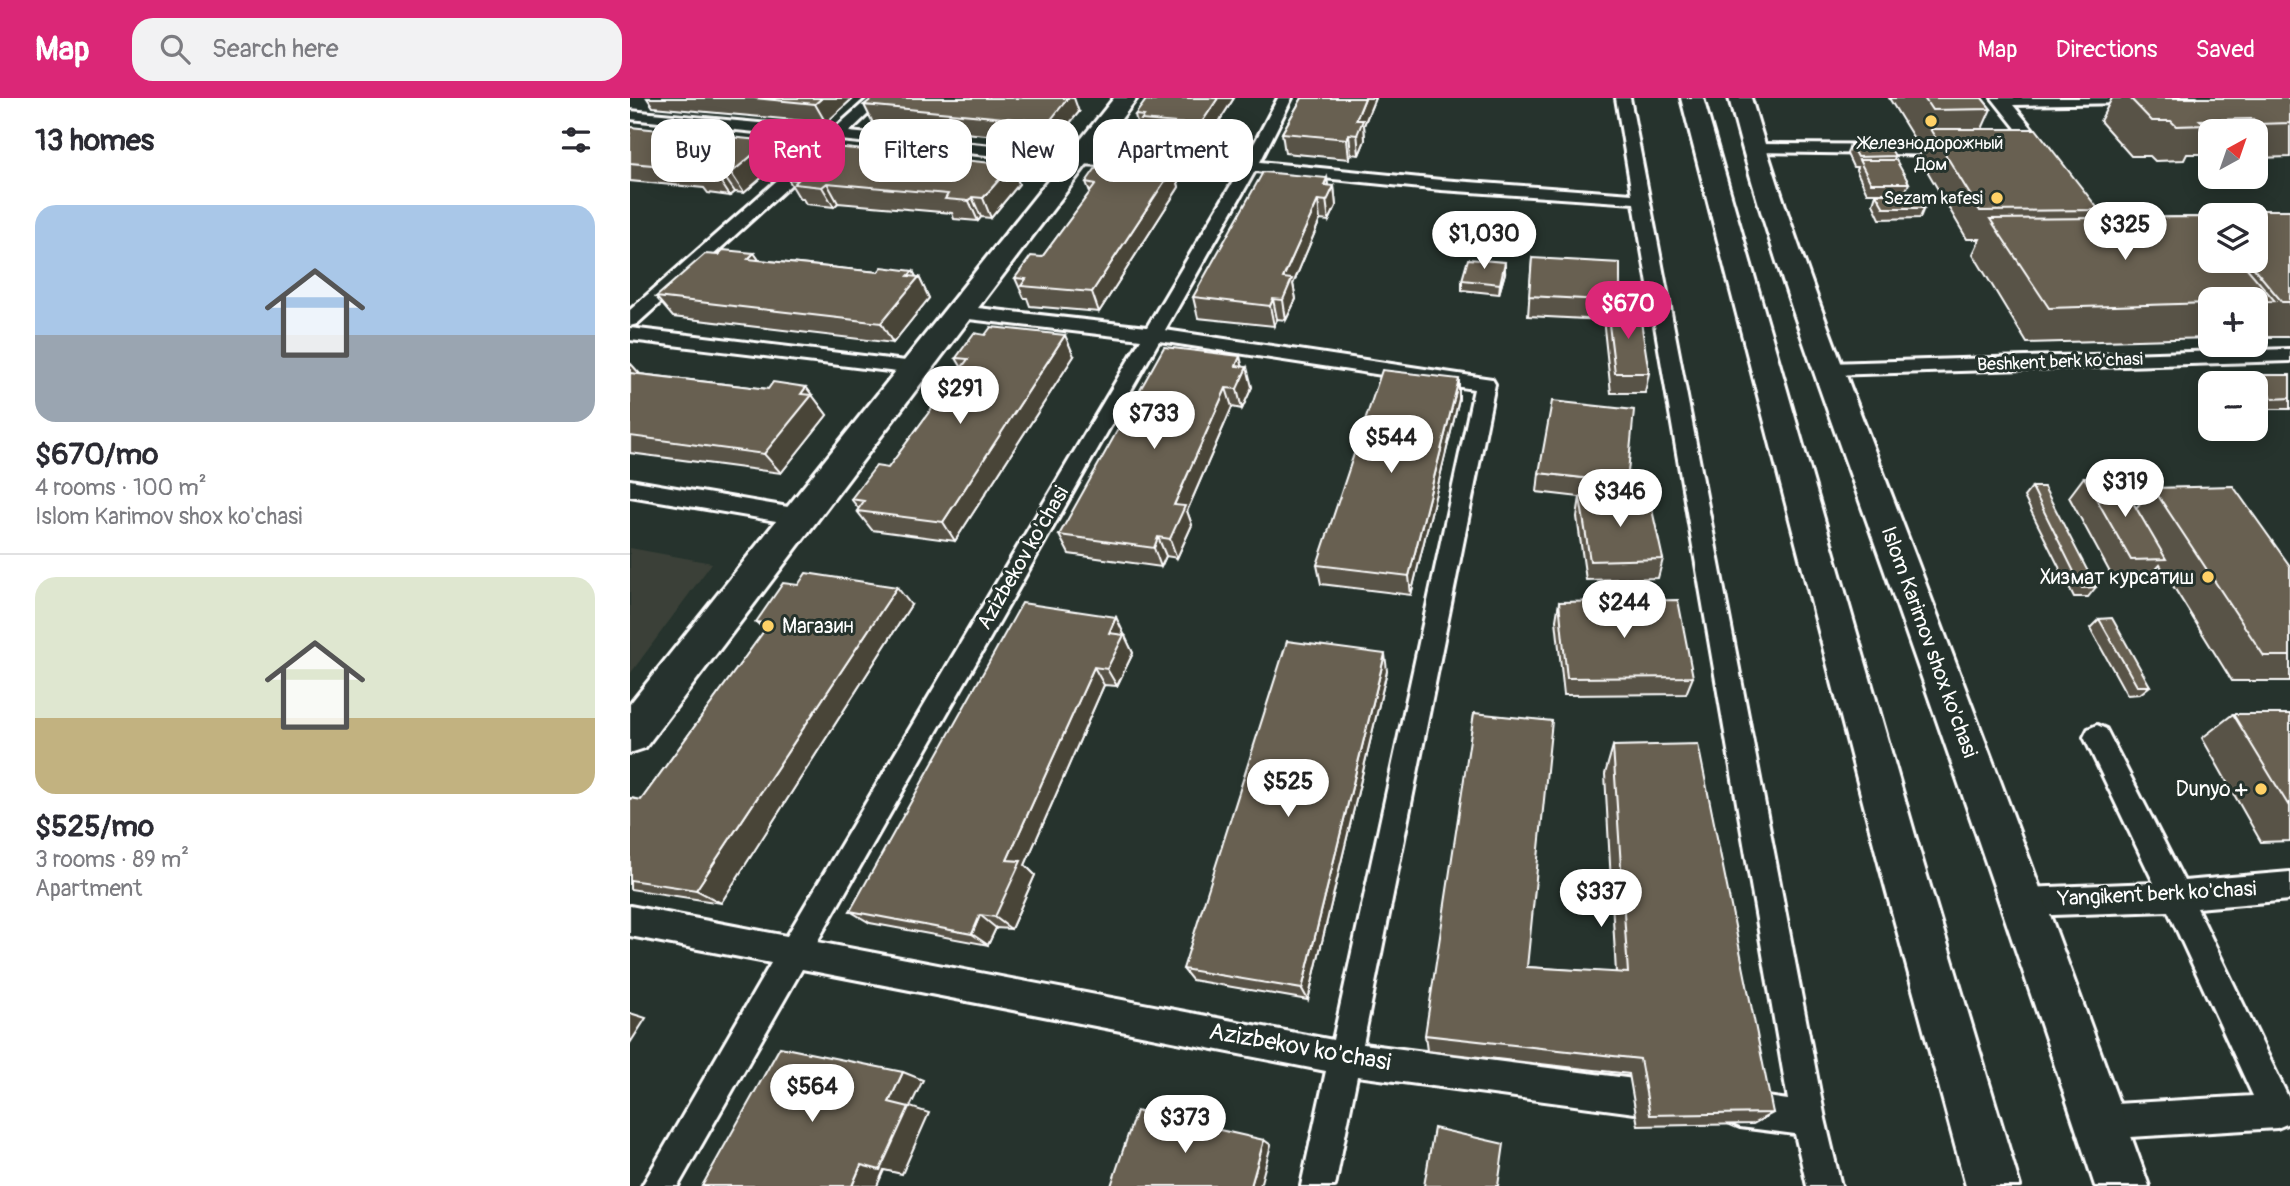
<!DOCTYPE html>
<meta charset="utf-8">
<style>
body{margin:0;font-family:Pangolin,sans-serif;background:#f2f2f3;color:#2b2b33;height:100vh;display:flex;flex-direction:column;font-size:26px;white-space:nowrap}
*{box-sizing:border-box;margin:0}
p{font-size:23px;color:#7c7c81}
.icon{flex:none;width:38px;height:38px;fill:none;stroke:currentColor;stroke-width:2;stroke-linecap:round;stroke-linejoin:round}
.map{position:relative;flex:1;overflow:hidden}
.sheet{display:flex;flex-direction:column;background:#fff;width:630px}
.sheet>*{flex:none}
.guide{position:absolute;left:21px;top:21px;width:665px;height:63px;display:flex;gap:14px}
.needle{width:46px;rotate:40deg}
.fabs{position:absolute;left:1568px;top:21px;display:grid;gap:14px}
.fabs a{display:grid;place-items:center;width:70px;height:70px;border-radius:14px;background:#fff;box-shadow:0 4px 18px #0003;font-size:35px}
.price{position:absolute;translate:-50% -60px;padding:0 16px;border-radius:24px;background:#fff;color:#222;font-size:23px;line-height:46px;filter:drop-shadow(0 2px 4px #0008)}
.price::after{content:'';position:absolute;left:50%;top:42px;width:21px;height:16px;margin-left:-10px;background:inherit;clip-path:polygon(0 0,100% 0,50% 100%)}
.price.on{background:#db2777;color:#fff}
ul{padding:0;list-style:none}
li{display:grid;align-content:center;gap:14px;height:371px;padding:0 35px}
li+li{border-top:2px solid #e1e1e2}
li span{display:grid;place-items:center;height:217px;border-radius:21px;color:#555}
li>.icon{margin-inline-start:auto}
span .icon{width:126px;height:126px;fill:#fffc;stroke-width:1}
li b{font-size:30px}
h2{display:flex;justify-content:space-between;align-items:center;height:84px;padding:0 35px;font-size:30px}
.pill{padding:0 24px;border-radius:21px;background:#fff;box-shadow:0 4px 18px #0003;font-size:24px;line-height:63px}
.pill.on{background:#db2777;color:#fff}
header{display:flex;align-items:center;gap:42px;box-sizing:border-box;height:98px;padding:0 35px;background:#db2777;color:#fff}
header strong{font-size:33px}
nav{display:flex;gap:38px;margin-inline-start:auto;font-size:24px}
.search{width:490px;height:63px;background:#f2f2f3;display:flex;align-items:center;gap:18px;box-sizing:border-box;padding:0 24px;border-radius:21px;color:#7c7c81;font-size:26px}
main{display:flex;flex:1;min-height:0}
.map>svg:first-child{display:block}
.built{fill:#3a4138}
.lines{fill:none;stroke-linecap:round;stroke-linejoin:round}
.lane-casing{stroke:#fff;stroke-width:6}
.street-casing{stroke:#fff;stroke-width:6}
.secondary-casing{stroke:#fff;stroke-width:6}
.lane{fill:#26332d;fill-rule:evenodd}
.street{fill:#26332d;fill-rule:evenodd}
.secondary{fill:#26332d;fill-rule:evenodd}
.wall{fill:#595346;stroke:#fff;stroke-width:2;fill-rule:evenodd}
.shaded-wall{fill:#494439;stroke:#fff;stroke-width:2}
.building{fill:#686151;stroke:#fff;stroke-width:2}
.poi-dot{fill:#ffd166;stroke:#26332d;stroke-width:2.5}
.labels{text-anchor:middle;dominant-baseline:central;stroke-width:6;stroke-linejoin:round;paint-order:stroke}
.far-poi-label{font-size:18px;fill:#fff;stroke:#26332d}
.far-street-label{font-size:18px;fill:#fff;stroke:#26332d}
.street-label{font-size:21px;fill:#fff;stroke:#26332d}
.poi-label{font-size:21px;fill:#fff;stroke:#26332d;text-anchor:end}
.near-street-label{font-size:24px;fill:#fff;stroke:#26332d}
</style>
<header>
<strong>Map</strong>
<div class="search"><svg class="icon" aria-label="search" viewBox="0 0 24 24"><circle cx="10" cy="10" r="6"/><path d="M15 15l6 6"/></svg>Search here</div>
<nav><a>Map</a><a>Directions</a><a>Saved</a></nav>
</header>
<main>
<section class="sheet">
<h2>13 homes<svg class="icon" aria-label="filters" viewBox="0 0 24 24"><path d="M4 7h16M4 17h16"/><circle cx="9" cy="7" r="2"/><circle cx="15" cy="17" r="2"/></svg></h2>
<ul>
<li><span style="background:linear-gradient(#a9c7e8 60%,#9aa5b1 0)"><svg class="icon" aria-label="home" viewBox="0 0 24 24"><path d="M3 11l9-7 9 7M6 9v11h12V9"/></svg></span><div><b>$670/mo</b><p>4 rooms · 100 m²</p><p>Islom Karimov shox ko'chasi</p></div></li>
<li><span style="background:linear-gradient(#dfe7d0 65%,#c2b280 0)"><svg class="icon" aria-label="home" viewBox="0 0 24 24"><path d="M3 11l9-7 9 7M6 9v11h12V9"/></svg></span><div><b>$525/mo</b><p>3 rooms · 89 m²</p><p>Apartment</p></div></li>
</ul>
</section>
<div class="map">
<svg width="1660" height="1088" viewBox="0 0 1660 1088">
<rect width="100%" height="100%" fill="#26332d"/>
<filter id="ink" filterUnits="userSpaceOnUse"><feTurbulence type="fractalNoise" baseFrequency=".0143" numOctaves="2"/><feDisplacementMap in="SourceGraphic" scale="14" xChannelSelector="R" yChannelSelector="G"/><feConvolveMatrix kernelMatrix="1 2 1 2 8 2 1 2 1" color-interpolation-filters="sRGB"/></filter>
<g filter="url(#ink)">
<path class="built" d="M 0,450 L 82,465 L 0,576 Z"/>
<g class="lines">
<g class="lane-casing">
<g id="lane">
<path d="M 239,0 L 255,0 L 219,34 L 446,56 L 615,63 L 648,0 L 662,0 L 630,64 L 811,82 L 1002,96 L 986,0 L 1000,0 L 1195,1021 L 1211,1088 L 1177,1088 L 1165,1036 L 1110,1029 L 1098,1024 L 1093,1012 L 1098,1000 L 1110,995 L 1158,1002 L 1004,105 L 811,92 L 625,73 L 535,232 L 855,280 L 862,281 L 865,286 L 733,946 L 1035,985 L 1047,990 L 1052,1002 L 1047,1014 L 1035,1019 L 727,978 L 705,1088 L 671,1088 L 696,973 L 172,871 L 48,1088 L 12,1088 L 141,865 L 0,838 L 0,808 L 157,838 L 511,241 L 330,220 L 321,214 L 330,208 L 517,229 L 610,72 L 446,66 L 210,42 L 7,226 L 0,228 L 0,212 L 194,41 L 0,21 L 0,13 L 203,32 ZM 529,243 L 844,291 L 703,942 L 187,844 Z"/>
<path d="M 1362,0 L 1566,0 L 1559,4 L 1383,7 L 1419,51 L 1411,56 L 1400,54 L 1397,51 L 1400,48 Z"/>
<path d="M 1124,46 L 1323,47 L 1331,52 L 1323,57 L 1119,54 L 1116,51 L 1119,48 Z"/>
<path d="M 0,230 L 284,264 L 291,266 L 294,270 L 291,274 L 284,276 L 0,242 Z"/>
<path d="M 1660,251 L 1660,263 L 1199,277 L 1192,275 L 1189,271 L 1192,267 L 1199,265 Z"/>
<path d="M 0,382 L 170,411 L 178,413 L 181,419 L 178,425 L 170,427 L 0,398 Z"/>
<path d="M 1467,627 L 1476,631 L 1554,783 L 1660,774 L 1660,802 L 1567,810 L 1659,1001 L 1659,1025 L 1647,1030 L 1468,1041 L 1456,1036 L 1451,1024 L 1456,1012 L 1468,1007 L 1623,998 L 1538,813 L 1394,818 L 1384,814 L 1379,804 L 1384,794 L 1394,790 L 1524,785 L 1454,639 L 1458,631 Z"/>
</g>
</g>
<g class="street-casing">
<path id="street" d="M 484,0 L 507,0 L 15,650 L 0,655 L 0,606 Z"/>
</g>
<g class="secondary-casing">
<g id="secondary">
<path d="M 1051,0 L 1073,0 L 1291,758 L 1390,1088 L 1336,1088 L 1247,758 Z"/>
<path d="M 1099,0 L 1121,0 C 1168,160 1231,316 1290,471 C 1368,676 1445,882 1519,1088 L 1465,1088 C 1397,882 1326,676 1254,471 C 1199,315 1140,160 1099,0 Z"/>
</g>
</g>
<use href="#lane" class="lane"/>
<use href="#street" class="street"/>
<use href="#secondary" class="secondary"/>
</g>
<g class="wall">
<path d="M 17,0 L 223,0 L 196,25 L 23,9 Z"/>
<path d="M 527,0 L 604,0 L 574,47 L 516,42 L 515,37 L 510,37 L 505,17 L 525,3 Z"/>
<path d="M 672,0 L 745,0 L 734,27 L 735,42 L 729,57 L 721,56 L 719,61 L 655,55 L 652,35 Z"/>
<path d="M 1259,0 L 1352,0 L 1361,11 L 1352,31 L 1469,112 L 1464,120 L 1570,119 L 1574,112 L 1660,112 L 1660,239 L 1626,239 L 1626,201 L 1580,201 L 1580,240 L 1397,245 L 1343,156 L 1350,141 L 1337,141 L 1289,59 L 1294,47 L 1288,47 ZM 1580,117 L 1626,163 L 1580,163 Z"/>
<path d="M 1482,0 L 1660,0 L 1660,59 L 1626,60 L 1626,33 L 1580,33 L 1580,56 L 1557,56 L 1554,62 L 1525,63 L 1520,58 L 1501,58 L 1470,23 Z"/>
<path d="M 234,7 L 449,14 L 425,43 L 244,27 Z"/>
<path d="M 0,29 L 151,63 L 114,95 L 105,94 L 100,98 L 78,95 L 74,90 L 0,83 Z"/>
<path d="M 1220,46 L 1265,58 L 1264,62 L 1279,85 L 1275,95 L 1237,95 L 1226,72 L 1227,69 L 1223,69 L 1217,56 Z"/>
<path d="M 382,67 L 389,86 L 361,120 L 351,119 L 348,123 L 324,121 L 322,115 L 208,105 L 204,109 L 176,106 L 173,101 L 170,101 L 158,81 Z"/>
<path d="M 478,68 L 544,69 L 549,89 L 469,214 L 400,208 L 397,200 L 394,200 L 385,180 L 412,159 L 460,94 L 456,84 Z"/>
<path d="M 697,80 L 698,88 L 704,88 L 706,108 L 699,123 L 690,122 L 663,186 L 666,201 L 656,222 L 647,221 L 644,228 L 568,220 L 563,199 Z"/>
<path d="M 1246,96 L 1294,110 L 1290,120 L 1250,121 L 1243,106 Z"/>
<path d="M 124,155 L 129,162 L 248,174 L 283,173 L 286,179 L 289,179 L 299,200 L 263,245 L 43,219 L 26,199 Z"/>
<path d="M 902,160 L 990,203 L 989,210 L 1019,275 L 1015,295 L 981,295 L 974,230 L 975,222 L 898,218 Z"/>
<path d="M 875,175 L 869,196 L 832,192 L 832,182 Z"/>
<path d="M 444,258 L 325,443 L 242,432 L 227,413 L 229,411 L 221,401 L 258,370 L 332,270 L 326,260 Z"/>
<path d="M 0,266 L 10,276 L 138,291 L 176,289 L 197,317 L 151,375 L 0,355 Z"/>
<path d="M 613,269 L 622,289 L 612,311 L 602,309 L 557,413 L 562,427 L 547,460 L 536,458 L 531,469 L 439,456 L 429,437 Z"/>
<path d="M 1625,277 L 1660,277 L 1660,311 L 1634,311 L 1626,300 L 1626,285 L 1618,285 Z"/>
<path d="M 829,301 L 781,497 L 691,486 L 687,467 Z"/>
<path d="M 909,375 L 997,385 L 994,399 L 1033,461 L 1028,480 L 956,482 L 947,419 L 950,399 L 907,394 Z"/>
<path d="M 1454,379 L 1506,410 L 1523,390 L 1660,468 L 1660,583 L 1602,583 L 1530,467 L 1518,480 L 1483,480 L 1439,399 Z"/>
<path d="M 1402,389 L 1466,489 L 1458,499 L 1444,499 L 1394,399 Z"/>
<path d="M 929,504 L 1063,579 L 1056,596 L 934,597 L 926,522 Z"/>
<path d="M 281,507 L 91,805 L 0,791 L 0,700 L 11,702 L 135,532 L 126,524 Z"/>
<path d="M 1469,521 L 1520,588 L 1510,596 L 1497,597 L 1460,530 Z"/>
<path d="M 496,537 L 495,539 L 503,555 L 487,588 L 474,587 L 395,767 L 405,777 L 381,831 L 366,830 L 358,847 L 240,825 L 220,813 Z"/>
<path d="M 757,573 L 678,902 L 562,882 L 553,871 Z"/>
<path d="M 1603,616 L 1660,616 L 1660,743 L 1631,744 L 1572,640 Z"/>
<path d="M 983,648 L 1143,1015 L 1123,1026 L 1008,1028 L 999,976 L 797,953 L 795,937 L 897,869 L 986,875 L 975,676 Z"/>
</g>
<g class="shaded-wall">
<path d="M 192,0 L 223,0 L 196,25 L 185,6 Z"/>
<path d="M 436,0 L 444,0 L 449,14 L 425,43 L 419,24 Z"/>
<path d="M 588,0 L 604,0 L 574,47 L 570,27 Z"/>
<path d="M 735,0 L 745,0 L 734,27 L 735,42 L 729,57 L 726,22 Z"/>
<path d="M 719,36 L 721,56 L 719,61 L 717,41 Z"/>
<path d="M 139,43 L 151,63 L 114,95 L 101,75 Z"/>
<path d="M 382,67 L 389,86 L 361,120 L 353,100 Z"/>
<path d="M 544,69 L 549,89 L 469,214 L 462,194 Z"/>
<path d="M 91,74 L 105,94 L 100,98 L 87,78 Z"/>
<path d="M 697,80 L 699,98 L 704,88 L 706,108 L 699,123 L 694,87 Z"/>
<path d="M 197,85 L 208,105 L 204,109 L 192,89 Z"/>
<path d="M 342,99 L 351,119 L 348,123 L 339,103 Z"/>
<path d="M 688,102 L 690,122 L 663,186 L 666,201 L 656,222 L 653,202 L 653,180 Z"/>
<path d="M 124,155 L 138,175 L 118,161 Z"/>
<path d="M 875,164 L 875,175 L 869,196 L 870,186 Z"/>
<path d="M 283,173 L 287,181 L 289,179 L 299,200 L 263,245 L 251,225 L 278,178 Z"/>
<path d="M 643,201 L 647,221 L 644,228 L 640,208 Z"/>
<path d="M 435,237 L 444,258 L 325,443 L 313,424 Z"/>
<path d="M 610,258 L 614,275 L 617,269 L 622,289 L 612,311 L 607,291 L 606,268 Z"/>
<path d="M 1,266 L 19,286 L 0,281 L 0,268 Z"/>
<path d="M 829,281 L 829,301 L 781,497 L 779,478 Z"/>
<path d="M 176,289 L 197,317 L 151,375 L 134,356 L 171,296 Z"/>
<path d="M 596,290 L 602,309 L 557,413 L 562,427 L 547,460 L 540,441 L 544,407 Z"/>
<path d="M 528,439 L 536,458 L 531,469 L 524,450 Z"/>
<path d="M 267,489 L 281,507 L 91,805 L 66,792 Z"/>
<path d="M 486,519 L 503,555 L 487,588 L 477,571 L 479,535 Z"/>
<path d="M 755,556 L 757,573 L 678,902 L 672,891 Z"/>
<path d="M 464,569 L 474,587 L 395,767 L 405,777 L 381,831 L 365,819 L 377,762 Z"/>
<path d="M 350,817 L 366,830 L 358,847 L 342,836 Z"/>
<path d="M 0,915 L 16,920 L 0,945 Z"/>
<path d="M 273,974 L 293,982 L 280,1009 L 299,1015 L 272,1076 L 254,1072 L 247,1088 L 222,1088 L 259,1004 Z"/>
<path d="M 634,1042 L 641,1047 L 630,1088 L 621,1088 Z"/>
</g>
<g class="building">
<path d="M 124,0 L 192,0 L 185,6 Z"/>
<path d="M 243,0 L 438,0 L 419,24 L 234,7 Z"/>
<path d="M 527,0 L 588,0 L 570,27 L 511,22 L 514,18 L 505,17 L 516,2 L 525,3 Z"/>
<path d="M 672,0 L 735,0 L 726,22 L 733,22 L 727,37 L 719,36 L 717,41 L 652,35 Z"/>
<path d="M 1294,0 L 1352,0 L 1361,11 L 1302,12 Z"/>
<path d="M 1500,0 L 1660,0 L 1660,25 L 1628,26 L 1623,21 L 1570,22 L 1576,27 L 1546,28 L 1541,23 L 1522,23 Z"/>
<path d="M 0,29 L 139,43 L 101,75 L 91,74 L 87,78 L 64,76 L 69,71 L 0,65 Z"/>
<path d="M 1300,31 L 1406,31 L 1469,112 L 1350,113 Z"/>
<path d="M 1220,46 L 1258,46 L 1265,58 L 1227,59 Z"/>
<path d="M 195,48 L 382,67 L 353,100 L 342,99 L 339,103 L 315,101 L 318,96 L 197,85 L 192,89 L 164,86 L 168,82 L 158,81 Z"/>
<path d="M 1229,62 L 1266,62 L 1279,85 L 1241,85 Z"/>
<path d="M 482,63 L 544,69 L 462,194 L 391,188 L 396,181 L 385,180 L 401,158 L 412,159 L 466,86 L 456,84 L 468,67 L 478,68 Z"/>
<path d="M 633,74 L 697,80 L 694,87 L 704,88 L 697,103 L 688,102 L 653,180 L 662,181 L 653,202 L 643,201 L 640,208 L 563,199 Z"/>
<path d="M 1246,96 L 1286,96 L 1294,110 L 1254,110 Z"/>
<path d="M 1574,112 L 1660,112 L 1660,204 L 1652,204 L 1618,163 L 1626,163 L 1626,117 L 1580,117 L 1580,119 Z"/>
<path d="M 1574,119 L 1580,126 L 1580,163 L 1611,163 L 1645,203 L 1626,204 L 1626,201 L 1580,201 L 1580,205 L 1419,210 L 1360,121 Z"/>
<path d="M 93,152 L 124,155 L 118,161 L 248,174 L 252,169 L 283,173 L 278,178 L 289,179 L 251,225 L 26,199 L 75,156 L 88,157 Z"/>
<path d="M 902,160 L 990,165 L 990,203 L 899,198 Z"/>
<path d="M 838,161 L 875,164 L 870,186 L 832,182 Z"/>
<path d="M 977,210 L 1009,210 L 1019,275 L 985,275 Z"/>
<path d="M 361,229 L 435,237 L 313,424 L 227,413 L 234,403 L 221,401 L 246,368 L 258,370 L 338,261 L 326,260 L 344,235 L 355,237 Z"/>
<path d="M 534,249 L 610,258 L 606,268 L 617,269 L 607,291 L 596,290 L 544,407 L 555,408 L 540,441 L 528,439 L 524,450 L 429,437 Z"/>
<path d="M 752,272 L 829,281 L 779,478 L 687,467 Z"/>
<path d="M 0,275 L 138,291 L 143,284 L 176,289 L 171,296 L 182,297 L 134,356 L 0,338 Z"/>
<path d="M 1625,277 L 1660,277 L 1660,300 L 1643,301 Z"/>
<path d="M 922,303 L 1004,312 L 997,385 L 909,375 Z"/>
<path d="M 1454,379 L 1488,379 L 1536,461 L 1501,462 Z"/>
<path d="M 1603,388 L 1660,468 L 1660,558 L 1634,558 L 1523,390 Z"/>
<path d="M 1402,389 L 1414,389 L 1466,489 L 1452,490 Z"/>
<path d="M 1019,398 L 1033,461 L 960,463 L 950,399 Z"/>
<path d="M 176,475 L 267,489 L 66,792 L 0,782 L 0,700 L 11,702 L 139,526 L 126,524 L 153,485 L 168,487 Z"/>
<path d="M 1048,502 L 1063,579 L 937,580 L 929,504 Z"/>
<path d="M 392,505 L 486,519 L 479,535 L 494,537 L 477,571 L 464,569 L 377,762 L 391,763 L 365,819 L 350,817 L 342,836 L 220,813 Z"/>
<path d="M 1482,520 L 1520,588 L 1507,588 L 1469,521 Z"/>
<path d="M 657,543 L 755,556 L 672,891 L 553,871 Z"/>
<path d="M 844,615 L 922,623 L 897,869 L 998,875 L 983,648 L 1068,646 L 1143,1015 L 1020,1017 L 1010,961 L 795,937 Z"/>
<path d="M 1603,616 L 1660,616 L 1660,710 Z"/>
<path d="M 150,949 L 273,974 L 259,1004 L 279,1009 L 250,1072 L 231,1067 L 222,1088 L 72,1088 Z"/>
<path d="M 506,1013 L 634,1042 L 621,1088 L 481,1088 Z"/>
<path d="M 804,1030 L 874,1046 L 868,1088 L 794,1088 Z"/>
</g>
</g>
<g class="poi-dot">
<circle cx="1301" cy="23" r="7"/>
<circle cx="1367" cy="100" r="7"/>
<circle cx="1578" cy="479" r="7"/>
<circle cx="138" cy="528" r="7"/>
<circle cx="1631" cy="691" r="7"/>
</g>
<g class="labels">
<g class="far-poi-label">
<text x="1301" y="45">Железнодорожный<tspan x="1301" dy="21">Дом</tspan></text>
<text x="1353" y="100" text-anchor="end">Sezam kafesi</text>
</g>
<g class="far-street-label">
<text transform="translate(1430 264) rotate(-2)">Beshkent berk ko'chasi</text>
</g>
<g class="street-label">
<text transform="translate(393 460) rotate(-60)">Azizbekov ko'chasi</text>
<text transform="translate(1299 544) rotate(70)">Islom Karimov shox ko'chasi</text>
<text transform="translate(1527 796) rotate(-3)">Yangikent berk ko'chasi</text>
</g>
<g class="poi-label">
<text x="1564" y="479">Хизмат курсатиш</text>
<text x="152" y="528" text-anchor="start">Магазин</text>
<text x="1617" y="691">Dunyo +</text>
</g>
<g class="near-street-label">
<text transform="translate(670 949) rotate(10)">Azizbekov ko'chasi</text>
</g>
</g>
</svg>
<div class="fabs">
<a><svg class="needle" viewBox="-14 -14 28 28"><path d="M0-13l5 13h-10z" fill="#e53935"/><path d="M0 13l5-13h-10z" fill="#7c7c81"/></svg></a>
<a><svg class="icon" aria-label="layers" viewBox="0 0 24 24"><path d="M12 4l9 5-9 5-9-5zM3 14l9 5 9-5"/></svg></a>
<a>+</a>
<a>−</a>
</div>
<b class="price" style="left:1495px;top:164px">$325</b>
<b class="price" style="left:854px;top:173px">$1,030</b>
<b class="price on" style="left:998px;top:243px">$670</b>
<b class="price" style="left:330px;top:328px">$291</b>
<b class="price" style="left:524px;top:353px">$733</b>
<b class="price" style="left:761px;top:377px">$544</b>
<b class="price" style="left:1495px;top:421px">$319</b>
<b class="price" style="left:990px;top:431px">$346</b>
<b class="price" style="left:994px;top:542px">$244</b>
<b class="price" style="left:658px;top:721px">$525</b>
<b class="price" style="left:971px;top:831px">$337</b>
<b class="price" style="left:182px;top:1026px">$564</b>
<b class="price" style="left:555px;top:1057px">$373</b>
<div class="guide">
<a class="pill">Buy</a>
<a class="pill on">Rent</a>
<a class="pill">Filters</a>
<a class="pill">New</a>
<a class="pill">Apartment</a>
</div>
</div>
</main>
